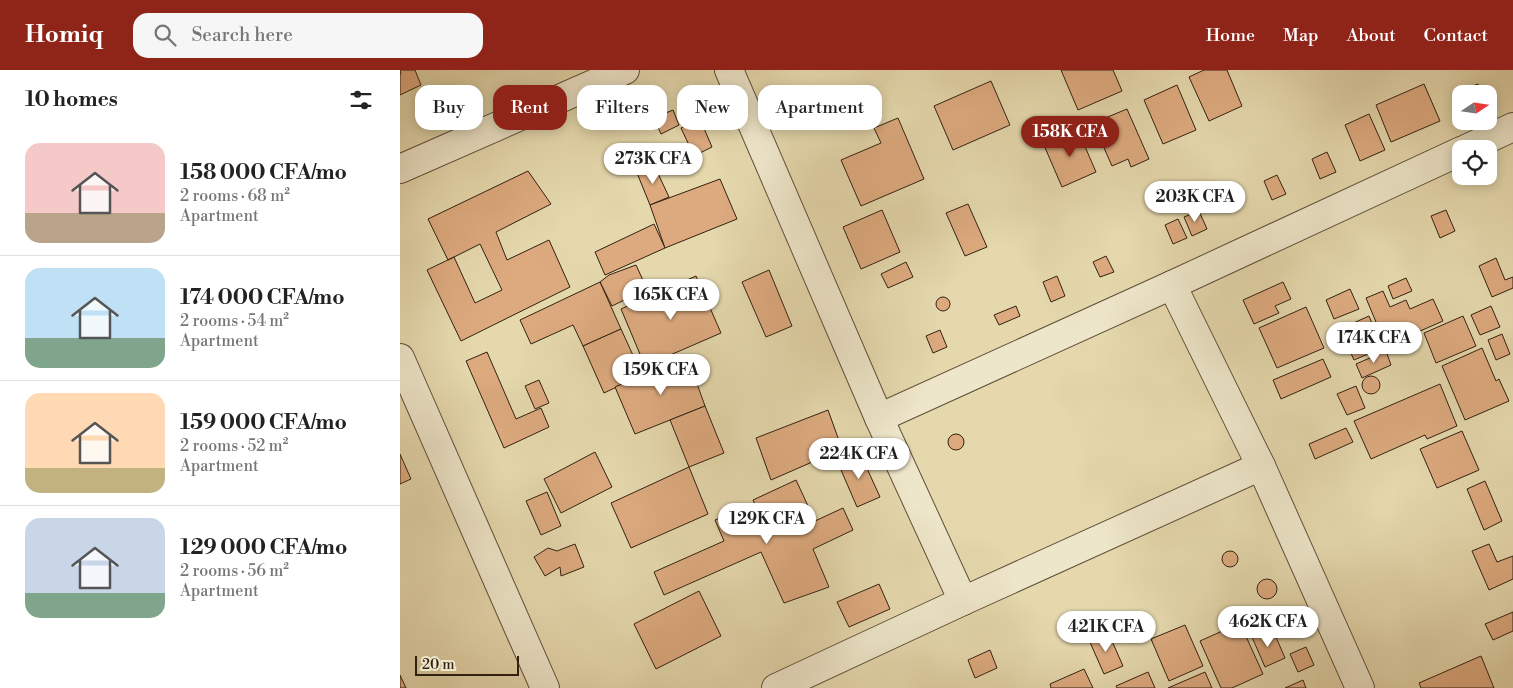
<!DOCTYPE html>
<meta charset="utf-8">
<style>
body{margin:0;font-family:"Libre Bodoni",serif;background:#f6f6f6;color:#222;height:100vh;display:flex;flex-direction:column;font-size:19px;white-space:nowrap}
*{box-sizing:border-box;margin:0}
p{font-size:16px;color:#767676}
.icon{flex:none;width:28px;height:28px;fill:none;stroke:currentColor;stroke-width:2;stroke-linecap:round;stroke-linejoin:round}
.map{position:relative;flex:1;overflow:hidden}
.sheet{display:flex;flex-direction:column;background:#fff;width:400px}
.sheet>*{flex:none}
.top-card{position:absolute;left:15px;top:15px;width:475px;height:45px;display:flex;gap:10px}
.needle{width:32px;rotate:77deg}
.tools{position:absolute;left:1052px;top:15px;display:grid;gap:10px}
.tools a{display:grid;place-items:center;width:45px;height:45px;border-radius:10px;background:#fff;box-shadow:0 2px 12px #0003;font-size:25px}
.scale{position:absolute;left:15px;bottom:12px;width:104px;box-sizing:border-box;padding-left:5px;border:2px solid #322111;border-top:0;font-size:14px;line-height:18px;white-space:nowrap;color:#322111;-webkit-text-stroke:4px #eee6ca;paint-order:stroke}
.price{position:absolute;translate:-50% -42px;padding:0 11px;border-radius:18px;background:#fff;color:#222;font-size:16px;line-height:32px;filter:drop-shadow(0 1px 2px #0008)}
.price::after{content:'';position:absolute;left:50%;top:30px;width:15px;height:11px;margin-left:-8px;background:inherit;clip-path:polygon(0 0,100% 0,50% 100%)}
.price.on{background:#8f2418;color:#fff}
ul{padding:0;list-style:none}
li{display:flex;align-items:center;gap:15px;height:125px;padding:0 25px}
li+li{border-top:1px solid #e0e0e0}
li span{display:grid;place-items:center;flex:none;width:140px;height:100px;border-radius:15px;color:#555}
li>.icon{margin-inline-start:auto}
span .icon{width:60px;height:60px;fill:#fffc;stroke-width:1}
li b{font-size:21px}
h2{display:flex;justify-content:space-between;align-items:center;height:60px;padding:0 25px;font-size:21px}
.tag{padding:0 18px;border-radius:15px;background:#fff;box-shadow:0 2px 12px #0003;font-size:18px;line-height:45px}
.tag.on{background:#8f2418;color:#fff}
header{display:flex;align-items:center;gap:30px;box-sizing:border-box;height:70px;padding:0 25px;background:#8f2418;color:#fff}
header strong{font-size:24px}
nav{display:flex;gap:28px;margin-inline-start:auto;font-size:18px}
.search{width:350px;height:45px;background:#f6f6f6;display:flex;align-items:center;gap:12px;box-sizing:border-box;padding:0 18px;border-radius:15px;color:#767676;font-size:19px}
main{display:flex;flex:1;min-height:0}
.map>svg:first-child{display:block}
.building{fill:#ddaa7f;stroke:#322111}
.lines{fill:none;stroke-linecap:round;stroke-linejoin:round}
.minor-casing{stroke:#5f4f38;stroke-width:30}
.minor{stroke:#eee6ca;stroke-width:28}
</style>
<header>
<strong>Homiq</strong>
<div class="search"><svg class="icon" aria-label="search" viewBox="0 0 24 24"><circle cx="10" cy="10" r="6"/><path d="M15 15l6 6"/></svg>Search here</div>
<nav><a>Home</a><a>Map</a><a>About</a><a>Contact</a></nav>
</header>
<main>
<section class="sheet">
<h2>10 homes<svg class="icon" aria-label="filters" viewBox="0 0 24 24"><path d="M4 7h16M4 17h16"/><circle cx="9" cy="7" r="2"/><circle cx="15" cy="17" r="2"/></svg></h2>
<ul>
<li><span style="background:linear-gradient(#f6c9c9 70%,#b9a48a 0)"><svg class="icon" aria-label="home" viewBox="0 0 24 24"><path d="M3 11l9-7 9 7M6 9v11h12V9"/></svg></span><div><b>158 000 CFA/mo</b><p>2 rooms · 68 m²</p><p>Apartment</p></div></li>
<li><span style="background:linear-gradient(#bfe0f5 70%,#7fa58c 0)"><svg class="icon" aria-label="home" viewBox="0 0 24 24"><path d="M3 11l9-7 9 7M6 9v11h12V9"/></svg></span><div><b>174 000 CFA/mo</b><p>2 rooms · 54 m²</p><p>Apartment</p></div></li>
<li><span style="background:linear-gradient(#ffd9b3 75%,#c2b280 0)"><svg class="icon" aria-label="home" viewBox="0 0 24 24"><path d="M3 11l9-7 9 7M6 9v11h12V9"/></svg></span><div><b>159 000 CFA/mo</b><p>2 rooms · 52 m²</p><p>Apartment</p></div></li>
<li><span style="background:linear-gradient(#c9d6e8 75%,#7fa58c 0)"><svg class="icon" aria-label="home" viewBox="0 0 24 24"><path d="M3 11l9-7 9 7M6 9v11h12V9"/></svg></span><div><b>129 000 CFA/mo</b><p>2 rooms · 56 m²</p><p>Apartment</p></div></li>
</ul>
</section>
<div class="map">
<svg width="1113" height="618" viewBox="0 0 1113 618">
<rect width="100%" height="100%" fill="#e5d8ad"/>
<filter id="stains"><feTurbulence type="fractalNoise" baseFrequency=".004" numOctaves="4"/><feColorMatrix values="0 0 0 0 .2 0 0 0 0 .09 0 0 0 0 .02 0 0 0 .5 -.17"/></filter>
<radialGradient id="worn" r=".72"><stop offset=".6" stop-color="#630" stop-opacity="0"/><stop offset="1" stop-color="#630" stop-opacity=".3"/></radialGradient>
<g class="building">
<path d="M 0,0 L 15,0 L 21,15 L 0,25 L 0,5 L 1,4 Z"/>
<path d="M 661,0 L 713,0 L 722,21 L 678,40 Z"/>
<path d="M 804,0 L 827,0 L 842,36 L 809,51 L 789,7 Z"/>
<path d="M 591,11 L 610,55 L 553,80 L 534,36 Z"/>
<path d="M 1024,14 L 1040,51 L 991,72 L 976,35 Z"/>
<path d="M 1078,14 L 1082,24 L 1062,24 L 1061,20 Z"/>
<path d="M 777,15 L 796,60 L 763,74 L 744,30 Z"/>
<path d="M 727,39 L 749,89 L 731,97 L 728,89 L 712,96 L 693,53 Z"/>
<path d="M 273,40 L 279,55 L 261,64 L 254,48 Z"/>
<path d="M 969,44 L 985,80 L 960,91 L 945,55 Z"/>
<path d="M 498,48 L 524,109 L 461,136 L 441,90 L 481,73 L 474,58 Z"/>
<path d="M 300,49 L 312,77 L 294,86 L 281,58 Z"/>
<path d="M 677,58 L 696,102 L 662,117 L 643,73 Z"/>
<path d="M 927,82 L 936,102 L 920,109 L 912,89 Z"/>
<path d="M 254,95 L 269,127 L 250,135 L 237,103 Z"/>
<path d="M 128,101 L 151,134 L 96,162 L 107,190 L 149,170 L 170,217 L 61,271 L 27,200 L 54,187 L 75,233 L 102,220 L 80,174 L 48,190 L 28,149 Z"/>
<path d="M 877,105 L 886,124 L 872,130 L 864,111 Z"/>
<path d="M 320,109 L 337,149 L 265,178 L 250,135 Z"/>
<path d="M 568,134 L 587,177 L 565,186 L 546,143 Z"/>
<path d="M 482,140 L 500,182 L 461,199 L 443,157 Z"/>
<path d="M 1046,140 L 1055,161 L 1040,168 L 1031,146 Z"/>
<path d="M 799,141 L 807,159 L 792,166 L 784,147 Z"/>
<path d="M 778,149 L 787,168 L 773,174 L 765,155 Z"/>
<path d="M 254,154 L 265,178 L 205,205 L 195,182 Z"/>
<path d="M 706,186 L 714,202 L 700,207 L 693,192 Z"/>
<path d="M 1096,188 L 1105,210 L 1113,207 L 1113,218 L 1092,227 L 1079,196 Z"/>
<path d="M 506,192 L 513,207 L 488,218 L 481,204 Z"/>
<path d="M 236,195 L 247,219 L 212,236 L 200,212 L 209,205 Z"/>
<path d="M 369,200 L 392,256 L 366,267 L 342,212 Z"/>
<path d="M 296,206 L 321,263 L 245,296 L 221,239 Z"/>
<path d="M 657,206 L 665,226 L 651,232 L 643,212 Z"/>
<path d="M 1006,208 L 1012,221 L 993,229 L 988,216 Z"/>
<path d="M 200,212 L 221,259 L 183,276 L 173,255 L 131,274 L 120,250 Z"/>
<path d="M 883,212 L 891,229 L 875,236 L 879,243 L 854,254 L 843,230 Z"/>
<path d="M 950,219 L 959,239 L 934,249 L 926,230 Z"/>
<path d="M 983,221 L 990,237 L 1006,230 L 1010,239 L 1033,229 L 1043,251 L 986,276 L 966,228 Z"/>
<circle cx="543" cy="234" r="7"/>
<path d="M 616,236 L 620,246 L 599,255 L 594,245 Z"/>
<path d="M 1091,236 L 1100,257 L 1080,265 L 1071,245 Z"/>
<path d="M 906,237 L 924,278 L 877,298 L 859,258 Z"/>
<path d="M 969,246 L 982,278 L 954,290 L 940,259 Z"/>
<path d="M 1063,246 L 1076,276 L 1036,293 L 1024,263 Z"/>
<path d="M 221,259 L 242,305 L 204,323 L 183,276 Z"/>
<path d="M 540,260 L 547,277 L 533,283 L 526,266 Z"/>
<path d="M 1102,264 L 1110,284 L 1096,290 L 1088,270 Z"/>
<path d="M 1082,278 L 1096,311 L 1099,309 L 1109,331 L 1065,350 L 1042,296 Z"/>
<path d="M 986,281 L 991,295 L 962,308 L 956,294 Z"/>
<path d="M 87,282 L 116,349 L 141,338 L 149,357 L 104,378 L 66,291 Z"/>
<path d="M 287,286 L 305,336 L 235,364 L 215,317 Z"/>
<path d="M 923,289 L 931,307 L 881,329 L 873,310 Z"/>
<circle cx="971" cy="315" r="9"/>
<path d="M 139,310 L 149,333 L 135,339 L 125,316 Z"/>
<path d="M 1040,314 L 1057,356 L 1027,369 L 1025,365 L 971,389 L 954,351 Z"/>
<path d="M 956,316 L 965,338 L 947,345 L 937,324 Z"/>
<path d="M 305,336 L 324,383 L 289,397 L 270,350 Z"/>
<path d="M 428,340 L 442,379 L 371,410 L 356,368 Z"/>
<path d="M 946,358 L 953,372 L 915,389 L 909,374 Z"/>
<path d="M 1062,361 L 1079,400 L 1037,418 L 1020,379 Z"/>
<circle cx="556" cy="372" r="8"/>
<path d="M 195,382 L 212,417 L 161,443 L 144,409 Z"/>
<path d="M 460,383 L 480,427 L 457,437 L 438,393 Z"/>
<path d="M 0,384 L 11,409 L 0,414 Z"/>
<path d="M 289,397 L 308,444 L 231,478 L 211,433 Z"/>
<path d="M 396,410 L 415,451 L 443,438 L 453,460 L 413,479 L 429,517 L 384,533 L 361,482 L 264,525 L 254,502 L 324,471 L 315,450 L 347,436 L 354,452 L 362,449 L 353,430 Z"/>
<path d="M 1085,411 L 1102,451 L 1084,460 L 1067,419 Z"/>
<path d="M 147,422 L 161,456 L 141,465 L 126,431 Z"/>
<path d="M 175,474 L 184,497 L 161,506 L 160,497 L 145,506 L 134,487 L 148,478 L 157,481 Z"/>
<path d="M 1089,474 L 1097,492 L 1113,486 L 1113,509 L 1089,520 L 1072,481 Z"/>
<circle cx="830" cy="489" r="8"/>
<circle cx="867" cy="519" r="10"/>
<path d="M 479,514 L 490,539 L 449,557 L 437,532 Z"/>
<path d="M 299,521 L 321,566 L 256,599 L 234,554 Z"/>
<path d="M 1113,542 L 1113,561 L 1093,570 L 1085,554 Z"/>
<path d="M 840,553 L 863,604 L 832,618 L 821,618 L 800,571 Z"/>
<path d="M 785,555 L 803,596 L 769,611 L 751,569 Z"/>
<path d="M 872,558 L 885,588 L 865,597 L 852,567 Z"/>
<path d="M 708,562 L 723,596 L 704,604 L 689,570 Z"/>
<path d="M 906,577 L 914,595 L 898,602 L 890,584 Z"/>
<path d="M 590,580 L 597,598 L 575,608 L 568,590 Z"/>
<path d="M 1081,586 L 1094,618 L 1021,618 L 1019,613 Z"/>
<path d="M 684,599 L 693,618 L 651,618 L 650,614 Z"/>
<path d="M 748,602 L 755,618 L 717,618 L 716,616 Z"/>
<path d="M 805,602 L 812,618 L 768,618 Z"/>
<path d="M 0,605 L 6,618 L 0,618 Z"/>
<path d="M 903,610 L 906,618 L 885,618 Z"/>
</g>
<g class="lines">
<g class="minor-casing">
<g id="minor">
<path d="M 329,0 L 479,348 L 563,531"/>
<path d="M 1066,79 L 1113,57"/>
<path d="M 0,99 L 225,0"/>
<path d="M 772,215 L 861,396 L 960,618"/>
<path d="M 0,288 L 145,618"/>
<path d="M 479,348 L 772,215 L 1061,81"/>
<path d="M 376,618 L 563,531 L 861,396"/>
</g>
</g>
<use href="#minor" class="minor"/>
</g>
<rect width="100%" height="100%" filter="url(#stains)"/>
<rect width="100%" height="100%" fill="url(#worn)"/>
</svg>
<div class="tools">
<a><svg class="needle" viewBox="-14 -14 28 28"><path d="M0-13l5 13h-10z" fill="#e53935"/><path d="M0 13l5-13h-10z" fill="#767676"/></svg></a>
<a><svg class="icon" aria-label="locate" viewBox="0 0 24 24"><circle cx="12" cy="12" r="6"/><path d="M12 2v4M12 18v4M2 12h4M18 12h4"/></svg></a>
</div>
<div class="scale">20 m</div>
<b class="price on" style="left:670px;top:88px">158K CFA</b>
<b class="price" style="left:253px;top:115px">273K CFA</b>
<b class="price" style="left:795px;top:153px">203K CFA</b>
<b class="price" style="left:271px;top:251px">165K CFA</b>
<b class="price" style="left:974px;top:294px">174K CFA</b>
<b class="price" style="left:261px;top:326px">159K CFA</b>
<b class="price" style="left:459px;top:410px">224K CFA</b>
<b class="price" style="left:367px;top:475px">129K CFA</b>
<b class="price" style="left:868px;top:578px">462K CFA</b>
<b class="price" style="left:706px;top:583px">421K CFA</b>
<div class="top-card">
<a class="tag">Buy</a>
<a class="tag on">Rent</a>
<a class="tag">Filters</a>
<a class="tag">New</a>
<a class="tag">Apartment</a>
</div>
</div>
</main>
